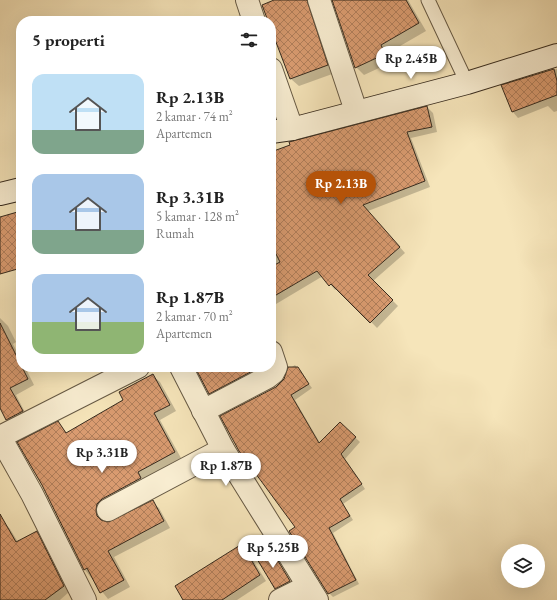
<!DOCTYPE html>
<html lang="id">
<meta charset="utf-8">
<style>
body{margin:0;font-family:"EB Garamond",serif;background:#f2f2f2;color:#222;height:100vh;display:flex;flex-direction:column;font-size:15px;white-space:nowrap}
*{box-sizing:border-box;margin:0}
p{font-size:13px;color:#767676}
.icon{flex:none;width:22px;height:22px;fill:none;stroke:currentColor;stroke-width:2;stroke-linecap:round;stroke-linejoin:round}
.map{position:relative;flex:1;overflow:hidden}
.sheet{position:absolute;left:16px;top:16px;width:260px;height:356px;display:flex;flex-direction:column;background:#fff;border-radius:16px;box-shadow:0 4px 16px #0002}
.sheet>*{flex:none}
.controls{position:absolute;left:501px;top:544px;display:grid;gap:8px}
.controls a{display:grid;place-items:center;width:44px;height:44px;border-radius:50%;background:#fff;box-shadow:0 4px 16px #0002;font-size:20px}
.price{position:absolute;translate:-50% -34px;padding:0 9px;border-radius:14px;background:#fff;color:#222;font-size:13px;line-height:26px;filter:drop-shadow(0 1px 2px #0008)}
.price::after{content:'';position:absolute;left:50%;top:24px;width:12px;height:9px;margin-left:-6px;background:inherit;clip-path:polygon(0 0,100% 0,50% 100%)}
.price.current{background:#b45309;color:#fff}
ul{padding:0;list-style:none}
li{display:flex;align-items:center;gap:12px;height:100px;padding:0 16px}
li span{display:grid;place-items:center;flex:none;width:112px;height:80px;border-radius:12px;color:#555}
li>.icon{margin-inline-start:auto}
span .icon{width:48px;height:48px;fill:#fffc;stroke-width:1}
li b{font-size:17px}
h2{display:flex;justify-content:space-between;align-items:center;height:48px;padding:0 16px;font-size:17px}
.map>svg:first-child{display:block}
.shadow{fill:#0003}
.building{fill:url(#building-cross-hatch);stroke:#362a1d}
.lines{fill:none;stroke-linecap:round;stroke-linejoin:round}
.service-casing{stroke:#665944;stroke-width:15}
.minor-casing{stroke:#665944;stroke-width:24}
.secondary-casing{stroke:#362a1d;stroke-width:24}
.service{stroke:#f9eed2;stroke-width:13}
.minor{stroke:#f9eed2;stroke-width:22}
.secondary{stroke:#f9eed2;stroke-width:22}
</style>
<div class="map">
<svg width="557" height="600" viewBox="0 0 557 600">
<defs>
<pattern id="building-cross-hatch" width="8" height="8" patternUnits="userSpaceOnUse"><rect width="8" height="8" fill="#d99b70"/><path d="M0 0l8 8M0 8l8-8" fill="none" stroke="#b17f5b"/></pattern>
</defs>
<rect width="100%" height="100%" fill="#f6e5ba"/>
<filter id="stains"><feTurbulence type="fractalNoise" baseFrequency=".005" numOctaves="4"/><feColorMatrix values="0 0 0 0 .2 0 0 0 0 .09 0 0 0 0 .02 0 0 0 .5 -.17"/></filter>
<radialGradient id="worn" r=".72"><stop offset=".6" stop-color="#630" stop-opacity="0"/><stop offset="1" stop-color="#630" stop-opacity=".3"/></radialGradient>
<g class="shadow">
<path d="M 276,0 L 317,0 L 335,73 L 299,86 L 291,79 L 271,26 L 271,21 L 269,21 Z"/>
<path d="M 333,0 L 408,0 L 426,31 L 388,53 L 392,62 L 364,75 L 356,67 Z"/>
<path d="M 557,69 L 557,111 L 554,112 L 548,106 L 518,118 L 513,112 L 502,86 Z"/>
<path d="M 427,107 L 433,113 L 437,132 L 411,138 L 430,187 L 368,211 L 405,253 L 373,281 L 398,306 L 377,328 L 338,288 L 335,290 L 323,276 L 271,307 L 271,153 Z"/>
<path d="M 0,318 L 8,326 L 16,342 L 13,344 L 21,360 L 21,367 L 25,367 L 34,385 L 16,395 L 28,418 L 13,425 L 7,419 L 0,406 Z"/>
<path d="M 295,365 L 312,388 L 295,400 L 320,443 L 340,423 L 360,442 L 345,459 L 365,489 L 343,504 L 353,520 L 333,533 L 359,584 L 333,597 L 329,593 L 296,527 L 276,388 L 285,379 L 289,369 Z"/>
<path d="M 209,367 L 262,367 L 265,373 L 215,399 L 210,393 Z"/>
<path d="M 153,376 L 160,382 L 176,411 L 160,420 L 181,458 L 143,479 L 102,516 L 103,522 L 108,524 L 152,502 L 159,508 L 170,528 L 114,557 L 130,587 L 108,599 L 85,570 L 43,485 L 58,423 L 67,433 L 124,400 Z"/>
<path d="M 0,518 L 10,529 L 18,542 L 36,533 L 42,539 L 69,592 L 60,600 L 0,600 Z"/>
<path d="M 242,546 L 248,552 L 266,581 L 237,600 L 184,600 Z"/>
<path d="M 271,551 L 294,586 L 281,593 L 276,588 Z"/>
</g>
<g class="building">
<path d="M 274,0 L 307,0 L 328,65 L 290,79 L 271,29 L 271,21 L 268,21 L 262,5 Z"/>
<path d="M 332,0 L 406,0 L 419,23 L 381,45 L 385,54 L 355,68 Z"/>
<path d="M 554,69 L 557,81 L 557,95 L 512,112 L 501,85 Z"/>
<path d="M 427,106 L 432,127 L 407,132 L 425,181 L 363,205 L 400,247 L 368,275 L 393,300 L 370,323 L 331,284 L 329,286 L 317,271 L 271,298 L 271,267 L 280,262 L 271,244 L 271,152 L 290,145 L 289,142 Z"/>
<path d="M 21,211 L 21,268 L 0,274 L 0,217 Z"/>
<path d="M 0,323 L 28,379 L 10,388 L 23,411 L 6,420 L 0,408 Z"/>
<path d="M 208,367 L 260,367 L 209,394 L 197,371 Z"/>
<path d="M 288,367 L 298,367 L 309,384 L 291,395 L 319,443 L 340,422 L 356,437 L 341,454 L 362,484 L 340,499 L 350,516 L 329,528 L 356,580 L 328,594 L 289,531 L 295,527 L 239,451 L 220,416 L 276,387 L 284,379 Z"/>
<path d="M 153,374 L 170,405 L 154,413 L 175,452 L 138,472 L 141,478 L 102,499 L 97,504 L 96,510 L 97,516 L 101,520 L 108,522 L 153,500 L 164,521 L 108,551 L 124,580 L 100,593 L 87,568 L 84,570 L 42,485 L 17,442 L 58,421 L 66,433 L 123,400 L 119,392 Z"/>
<path d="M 0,514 L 16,542 L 37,531 L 64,586 L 45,600 L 0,600 Z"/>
<path d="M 242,544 L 260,575 L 222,600 L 183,600 L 175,586 Z"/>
<path d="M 271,549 L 290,581 L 275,589 L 257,559 Z"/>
</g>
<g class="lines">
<g class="service-casing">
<path id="service" d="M 428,0 L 467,83"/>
</g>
<g class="minor-casing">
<g id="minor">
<path d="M 247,0 L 254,21"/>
<path d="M 319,0 L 356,111"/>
<path d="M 271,69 L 292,129"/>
<path d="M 181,367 L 223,449 L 317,600"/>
<path d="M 203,411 L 268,377 L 273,373 L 276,367 L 271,352"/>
<path d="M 108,510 L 223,449"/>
<path d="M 85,600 L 32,494 L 0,437 L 138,367"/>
<path d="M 280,600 L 308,586"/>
</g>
</g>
<g class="secondary-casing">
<g id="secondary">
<path d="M 271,132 L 292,129 L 467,83 L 557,55"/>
<path d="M 0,194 L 21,189"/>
</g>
</g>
<use href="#service" class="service"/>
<use href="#minor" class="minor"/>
<use href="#secondary" class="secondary"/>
</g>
<rect width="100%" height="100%" filter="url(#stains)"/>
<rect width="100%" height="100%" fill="url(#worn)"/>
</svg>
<div class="controls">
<a><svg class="icon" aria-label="layers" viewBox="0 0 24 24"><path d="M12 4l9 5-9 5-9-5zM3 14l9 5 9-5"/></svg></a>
</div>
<b class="price" style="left:411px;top:80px">Rp 2.45B</b>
<b class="price current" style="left:341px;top:205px">Rp 2.13B</b>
<b class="price" style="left:102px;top:474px">Rp 3.31B</b>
<b class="price" style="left:226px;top:487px">Rp 1.87B</b>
<b class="price" style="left:273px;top:569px">Rp 5.25B</b>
<section class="sheet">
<h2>5 properti<svg class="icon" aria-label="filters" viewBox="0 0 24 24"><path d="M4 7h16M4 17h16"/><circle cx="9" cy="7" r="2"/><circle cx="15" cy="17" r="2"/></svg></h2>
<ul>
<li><span style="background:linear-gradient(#bfe0f5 70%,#7fa58c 0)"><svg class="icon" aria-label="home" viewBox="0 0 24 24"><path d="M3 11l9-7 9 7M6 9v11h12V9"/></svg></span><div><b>Rp 2.13B</b><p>2 kamar · 74 m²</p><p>Apartemen</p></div></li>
<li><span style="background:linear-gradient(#a9c7e8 70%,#7fa58c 0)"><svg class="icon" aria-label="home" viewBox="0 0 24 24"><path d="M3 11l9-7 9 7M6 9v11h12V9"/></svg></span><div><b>Rp 3.31B</b><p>5 kamar · 128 m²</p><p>Rumah</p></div></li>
<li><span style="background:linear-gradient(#a9c7e8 60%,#8fb573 0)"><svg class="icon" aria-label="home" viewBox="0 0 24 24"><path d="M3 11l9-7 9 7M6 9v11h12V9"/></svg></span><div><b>Rp 1.87B</b><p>2 kamar · 70 m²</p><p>Apartemen</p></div></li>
</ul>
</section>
</div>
